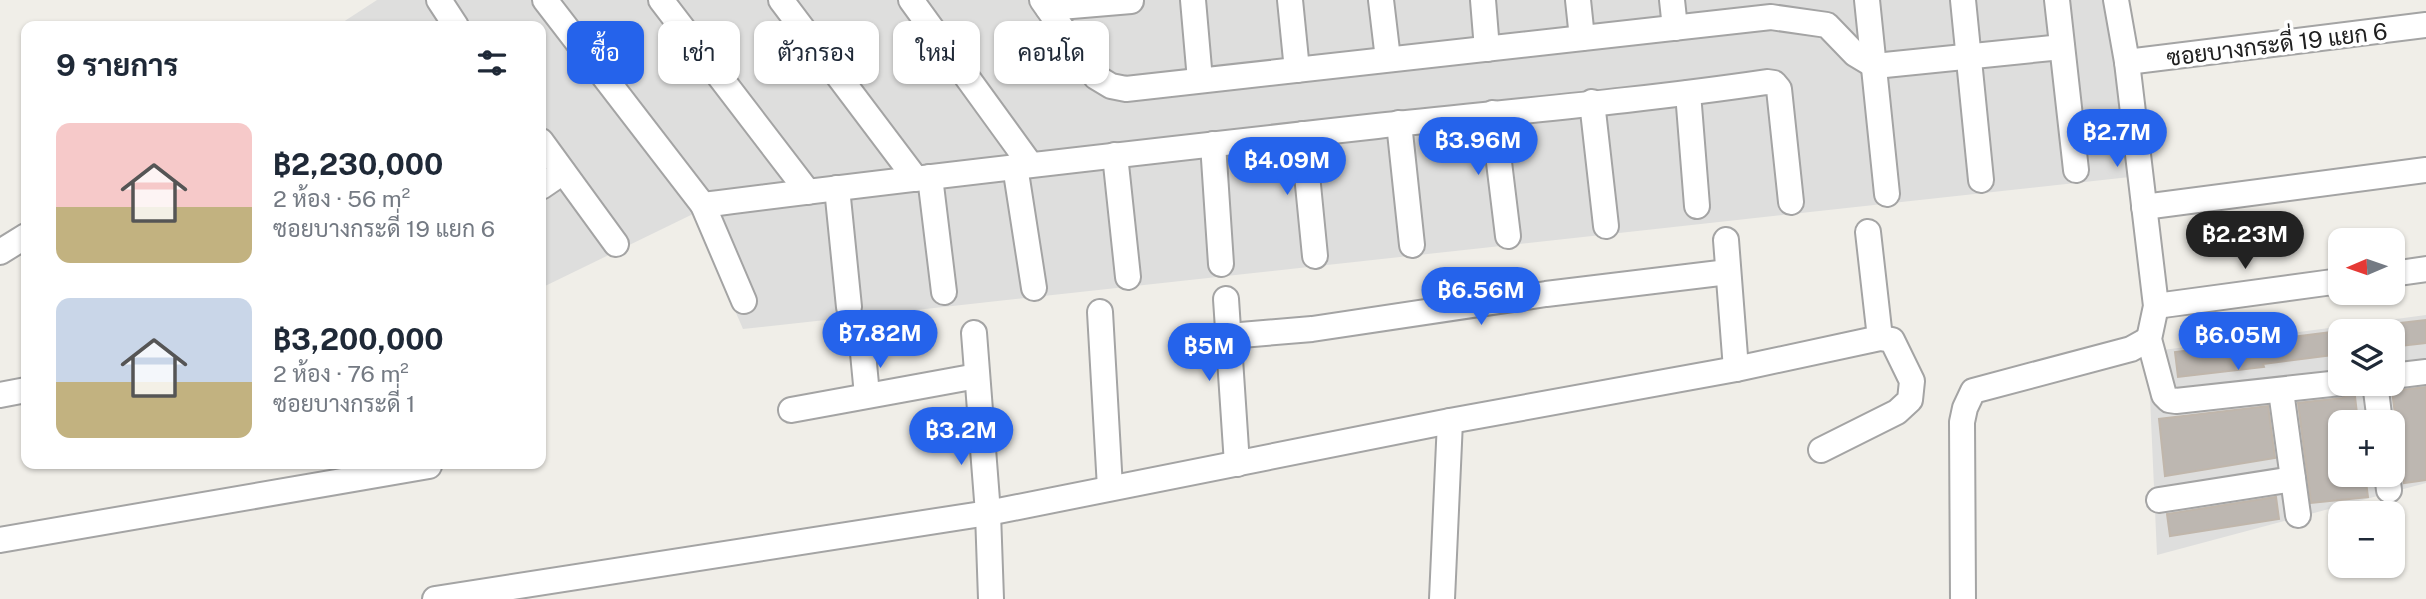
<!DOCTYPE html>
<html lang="th">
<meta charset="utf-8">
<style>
body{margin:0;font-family:"Public Sans",Sarabun,sans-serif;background:#f6f6f7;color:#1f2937;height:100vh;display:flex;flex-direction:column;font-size:26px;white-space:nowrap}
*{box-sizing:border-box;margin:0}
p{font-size:23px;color:#747a83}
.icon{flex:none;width:38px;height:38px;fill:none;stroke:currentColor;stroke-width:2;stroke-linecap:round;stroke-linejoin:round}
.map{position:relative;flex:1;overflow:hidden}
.drawer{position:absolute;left:21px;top:21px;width:525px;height:448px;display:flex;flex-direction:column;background:#fff;border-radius:14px;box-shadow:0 2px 5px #0004}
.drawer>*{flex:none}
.guide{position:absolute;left:567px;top:21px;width:665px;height:63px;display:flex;gap:14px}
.needle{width:46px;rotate:268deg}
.buttons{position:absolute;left:2328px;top:228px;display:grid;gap:14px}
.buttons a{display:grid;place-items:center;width:77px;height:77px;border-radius:14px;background:#fff;box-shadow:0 2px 5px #0004;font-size:35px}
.price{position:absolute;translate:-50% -60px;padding:0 16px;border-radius:24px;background:#2563eb;color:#fff;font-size:23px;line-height:46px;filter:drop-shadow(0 2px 4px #0008)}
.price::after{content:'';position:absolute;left:50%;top:42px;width:21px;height:16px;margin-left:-10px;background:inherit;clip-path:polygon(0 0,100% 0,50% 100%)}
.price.on{background:#222;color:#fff}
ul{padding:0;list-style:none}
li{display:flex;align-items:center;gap:21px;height:175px;padding:0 35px}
li span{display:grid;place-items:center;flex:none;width:196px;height:140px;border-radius:14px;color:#555}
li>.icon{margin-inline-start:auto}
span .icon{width:84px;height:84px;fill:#fffc;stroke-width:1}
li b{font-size:30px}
h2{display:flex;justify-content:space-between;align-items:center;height:84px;padding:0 35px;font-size:30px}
.chip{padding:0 24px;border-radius:14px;background:#fff;box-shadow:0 2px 5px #0004;font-size:24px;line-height:63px}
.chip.on{background:#2563eb;color:#fff}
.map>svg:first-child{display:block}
.residential{fill:#dededd;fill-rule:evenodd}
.building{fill:#bdb7b1;stroke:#c0b6ab;stroke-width:2}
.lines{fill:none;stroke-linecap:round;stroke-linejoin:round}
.minor-casing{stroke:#a4a4a4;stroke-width:28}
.minor{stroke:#fff;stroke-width:24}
.labels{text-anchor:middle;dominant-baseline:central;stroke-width:7;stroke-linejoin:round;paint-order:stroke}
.street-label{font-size:23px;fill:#202020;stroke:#fff}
</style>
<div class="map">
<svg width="2426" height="599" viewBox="0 0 2426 599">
<rect width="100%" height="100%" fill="#f0eee8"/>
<g class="residential">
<path d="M 377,0 L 2106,0 L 2130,177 L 743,329 L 693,214 L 541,288 L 541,26 L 337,26 Z"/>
<path d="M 2426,315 L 2426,483 L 2157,555 L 2148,352 ZM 2340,331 L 2392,331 L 2392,383 L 2340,383 ZM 2340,422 L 2392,422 L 2392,474 L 2340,474 Z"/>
</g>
<g class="building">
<path d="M 2426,320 L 2426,343 L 2392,347 L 2392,324 Z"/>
<path d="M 2340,331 L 2340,354 L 2263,364 L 2264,367 L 2178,377 L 2175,352 Z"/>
<path d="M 2426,387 L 2426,480 L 2404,483 L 2392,391 Z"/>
<path d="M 2354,388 L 2358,422 L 2340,422 L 2340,474 L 2365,474 L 2368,497 L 2311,503 L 2298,403 L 2342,398 L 2349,395 Z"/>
<path d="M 2268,406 L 2275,458 L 2165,476 L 2159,419 Z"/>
<path d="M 2276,497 L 2279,519 L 2170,536 L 2167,514 Z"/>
</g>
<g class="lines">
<g class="minor-casing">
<g id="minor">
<path d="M 439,0 L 456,26"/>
<path d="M 545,0 L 703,205 L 744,301"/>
<path d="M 661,0 L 808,192"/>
<path d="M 781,0 L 916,179"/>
<path d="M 911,0 L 1030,164"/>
<path d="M 1042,0 L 1096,77 L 1111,86 L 1126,89 L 1771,17 L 1827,25 L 1855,54 L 1875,66 L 2062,47"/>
<path d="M 1193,0 L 1200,80"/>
<path d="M 1290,0 L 1297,70"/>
<path d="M 1381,0 L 1388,59"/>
<path d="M 1483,0 L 1487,49"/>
<path d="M 1578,0 L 1582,38"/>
<path d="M 1672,0 L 1675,28"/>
<path d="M 1867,0 L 1887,194"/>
<path d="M 1963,0 L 1981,180"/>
<path d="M 2057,0 L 2076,170"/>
<path d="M 2116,0 L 2127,62 L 2156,306 L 2149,339 L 2164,395 L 2169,400 L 2176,401 L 2340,383"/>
<path d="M 1048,8 L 1131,1"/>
<path d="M 2127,62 L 2426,25"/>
<path d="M 1688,93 L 1697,206"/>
<path d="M 1592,102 L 1606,226"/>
<path d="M 1493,113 L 1508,236"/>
<path d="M 1399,123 L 1412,245"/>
<path d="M 1303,134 L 1315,256"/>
<path d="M 541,141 L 616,244"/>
<path d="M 1213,144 L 1221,264"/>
<path d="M 1115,155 L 1128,277"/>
<path d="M 1015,166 L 1034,288"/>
<path d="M 930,177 L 944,292"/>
<path d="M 541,187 L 563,172"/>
<path d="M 837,188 L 849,307"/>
<path d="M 703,205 C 927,176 1152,151 1377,126 C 1507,112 1638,101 1767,82 L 1774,83 L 1779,89 L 1791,202"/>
<path d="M 2144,207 L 2426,170"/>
<path d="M 1868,232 L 1880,338"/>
<path d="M 1726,240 L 1736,369"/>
<path d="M 0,252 L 26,236"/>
<path d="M 2392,274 L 2426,269"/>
<path d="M 1226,299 L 1237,464"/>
<path d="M 2156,306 L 2340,281"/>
<path d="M 1100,312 L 1110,488"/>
<path d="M 861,332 L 867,395"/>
<path d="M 974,333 L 988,513 L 991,599"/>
<path d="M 1229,336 L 1312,329 L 1546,294 L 1728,272"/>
<path d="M 2392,376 L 2426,372"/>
<path d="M 2375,383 L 2380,422"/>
<path d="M 2281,391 L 2298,515"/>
<path d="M 0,395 L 26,390"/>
<path d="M 791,410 L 977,376"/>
<path d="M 2387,474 L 2389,490"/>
<path d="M 2159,500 L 2293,479"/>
<path d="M 0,540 L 429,466"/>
<path d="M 435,599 L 988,513 L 1450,421 L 1736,369 L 1880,338 L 1892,340 L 1912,381 L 1910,400 L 1897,412 L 1821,450"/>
<path d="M 1442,599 L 1450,421"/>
<path d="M 1963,599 L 1962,422 L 1965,408 L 1973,391 L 2131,349 L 2149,339"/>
</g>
</g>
<use href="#minor" class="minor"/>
</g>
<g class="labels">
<g class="street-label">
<text transform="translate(2277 44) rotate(-7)">ซอยบางกระดี่ 19 แยก 6</text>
</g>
</g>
</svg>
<div class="buttons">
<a><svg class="needle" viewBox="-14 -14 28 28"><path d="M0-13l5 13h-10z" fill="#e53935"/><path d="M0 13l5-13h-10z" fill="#747a83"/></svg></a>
<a><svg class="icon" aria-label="layers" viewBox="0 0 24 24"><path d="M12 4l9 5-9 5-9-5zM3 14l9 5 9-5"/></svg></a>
<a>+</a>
<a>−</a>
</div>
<b class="price" style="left:2117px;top:169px">฿2.7M</b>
<b class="price" style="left:1478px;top:177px">฿3.96M</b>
<b class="price" style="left:1287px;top:197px">฿4.09M</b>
<b class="price on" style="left:2245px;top:271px">฿2.23M</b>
<b class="price" style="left:1481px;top:327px">฿6.56M</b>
<b class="price" style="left:880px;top:370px">฿7.82M</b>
<b class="price" style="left:2238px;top:372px">฿6.05M</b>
<b class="price" style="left:1209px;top:383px">฿5M</b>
<b class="price" style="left:961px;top:467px">฿3.2M</b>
<div class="guide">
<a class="chip on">ซื้อ</a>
<a class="chip">เช่า</a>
<a class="chip">ตัวกรอง</a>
<a class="chip">ใหม่</a>
<a class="chip">คอนโด</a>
</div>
<section class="drawer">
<h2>9 รายการ<svg class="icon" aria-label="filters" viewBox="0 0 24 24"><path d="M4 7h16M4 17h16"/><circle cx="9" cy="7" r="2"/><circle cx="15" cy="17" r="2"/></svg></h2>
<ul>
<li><span style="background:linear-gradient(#f6c9c9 60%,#c2b280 0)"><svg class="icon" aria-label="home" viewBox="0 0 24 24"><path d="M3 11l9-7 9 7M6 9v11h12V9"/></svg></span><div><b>฿2,230,000</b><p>2 ห้อง · 56 m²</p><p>ซอยบางกระดี่ 19 แยก 6</p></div></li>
<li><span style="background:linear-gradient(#c9d6e8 60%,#c2b280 0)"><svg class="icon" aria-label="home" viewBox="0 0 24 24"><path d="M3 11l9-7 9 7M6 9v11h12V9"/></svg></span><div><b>฿3,200,000</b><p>2 ห้อง · 76 m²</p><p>ซอยบางกระดี่ 1</p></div></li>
</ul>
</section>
</div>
